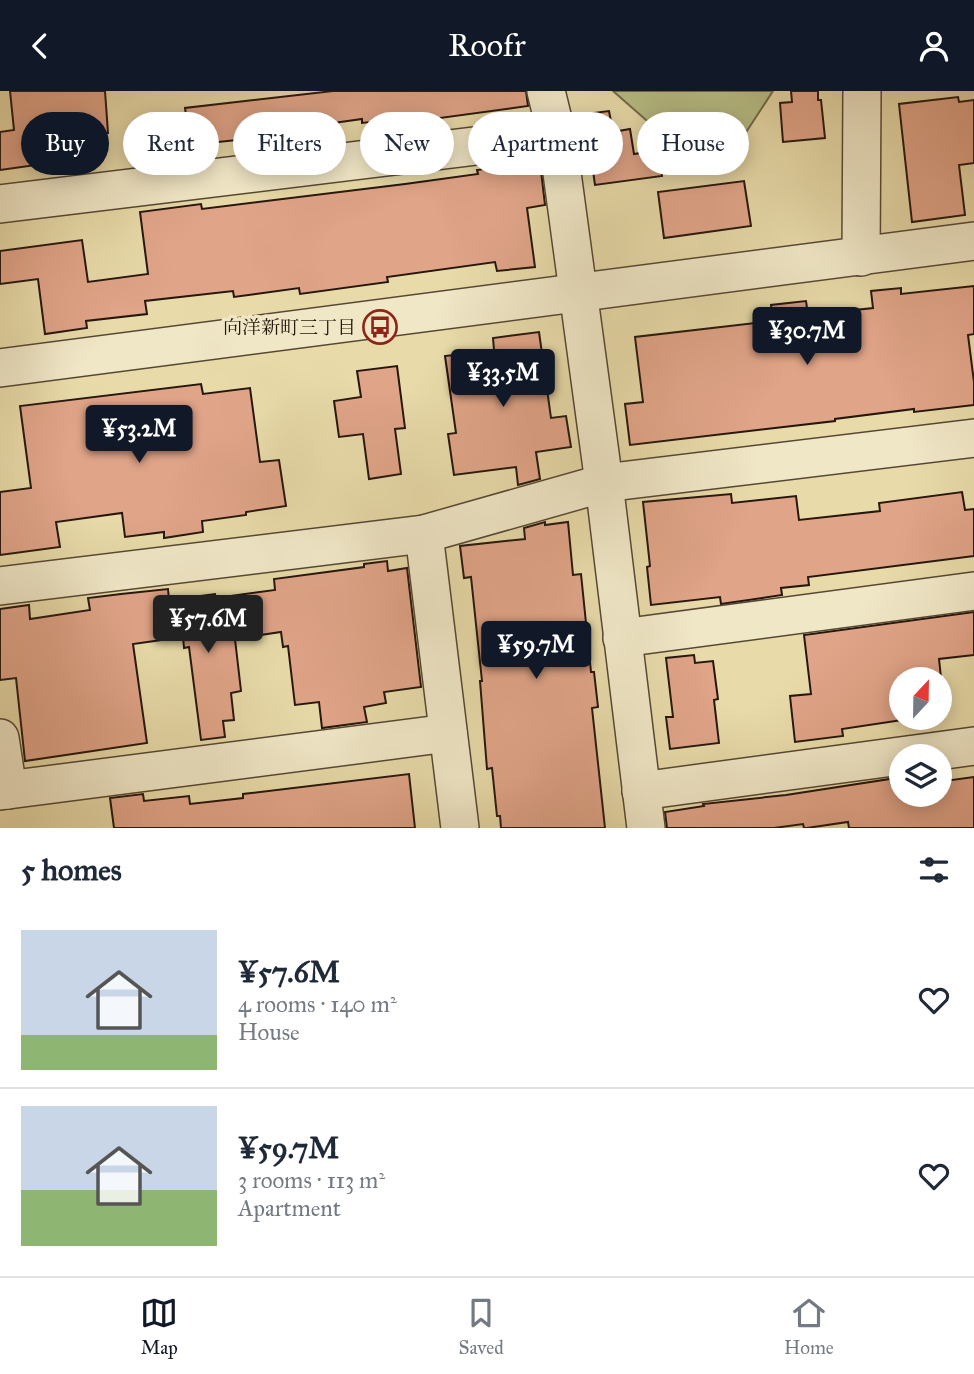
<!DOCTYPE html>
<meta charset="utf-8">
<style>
body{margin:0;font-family:"IM FELL Great Primer","Noto Serif JP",serif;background:#f6f6f7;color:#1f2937;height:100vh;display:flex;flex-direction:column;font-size:26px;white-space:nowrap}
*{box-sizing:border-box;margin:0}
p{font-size:23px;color:#747a83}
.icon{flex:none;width:38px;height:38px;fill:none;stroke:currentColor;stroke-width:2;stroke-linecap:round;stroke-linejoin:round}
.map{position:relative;height:737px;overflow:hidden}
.sheet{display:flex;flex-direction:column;background:#fff;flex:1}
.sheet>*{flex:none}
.banner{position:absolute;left:21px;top:21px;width:933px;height:63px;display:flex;gap:14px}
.needle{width:46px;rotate:22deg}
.controls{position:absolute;left:889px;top:576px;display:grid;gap:14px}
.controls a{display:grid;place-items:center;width:63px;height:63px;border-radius:50%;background:#fff;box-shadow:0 4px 18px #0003;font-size:35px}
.price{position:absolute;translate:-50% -60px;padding:0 16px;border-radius:7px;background:#111827;color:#fff;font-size:23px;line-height:46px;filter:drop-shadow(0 2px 4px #0008)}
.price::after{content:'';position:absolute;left:50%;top:42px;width:21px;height:16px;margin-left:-10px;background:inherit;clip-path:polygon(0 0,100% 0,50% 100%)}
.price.active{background:#222;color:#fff}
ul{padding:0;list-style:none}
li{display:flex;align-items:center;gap:21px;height:175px;padding:0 21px}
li+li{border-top:2px solid #e0e1e3}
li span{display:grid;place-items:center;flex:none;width:196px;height:140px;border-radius:0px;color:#555}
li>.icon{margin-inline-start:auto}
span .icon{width:84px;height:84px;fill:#fffc;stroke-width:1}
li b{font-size:30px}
h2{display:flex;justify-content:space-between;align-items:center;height:84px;padding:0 21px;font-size:30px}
.chip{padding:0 24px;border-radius:32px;background:#fff;box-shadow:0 4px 18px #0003;font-size:24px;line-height:63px}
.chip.active{background:#111827;color:#fff}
header{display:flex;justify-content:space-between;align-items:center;height:91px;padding:0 21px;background:#111827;color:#fff;font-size:32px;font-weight:600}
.tabs{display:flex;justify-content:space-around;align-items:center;height:98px;border-top:2px solid #e0e1e3;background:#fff;font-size:19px;color:#747a83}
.tabs a{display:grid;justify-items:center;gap:4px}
.tabs .active{color:#111827}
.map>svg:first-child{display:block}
.green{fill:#b8bf87;stroke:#6f6b4a;stroke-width:2}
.building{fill:#e0a488;stroke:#26170d;stroke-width:2}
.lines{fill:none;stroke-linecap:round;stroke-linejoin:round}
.minor-casing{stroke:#564834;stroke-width:40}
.minor{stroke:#f0e7c7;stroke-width:37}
.labels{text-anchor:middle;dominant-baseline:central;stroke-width:7;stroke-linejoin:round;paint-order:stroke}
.poi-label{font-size:19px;fill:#26170d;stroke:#f0e7c7;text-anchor:end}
</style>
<header><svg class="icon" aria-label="back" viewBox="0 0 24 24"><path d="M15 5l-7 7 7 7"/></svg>Roofr<svg class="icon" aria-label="person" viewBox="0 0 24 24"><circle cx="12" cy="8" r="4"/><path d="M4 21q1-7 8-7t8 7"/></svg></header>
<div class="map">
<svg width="974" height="737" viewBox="0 0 974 737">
<rect width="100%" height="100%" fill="#e8daa9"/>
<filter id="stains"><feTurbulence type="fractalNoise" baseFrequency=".00286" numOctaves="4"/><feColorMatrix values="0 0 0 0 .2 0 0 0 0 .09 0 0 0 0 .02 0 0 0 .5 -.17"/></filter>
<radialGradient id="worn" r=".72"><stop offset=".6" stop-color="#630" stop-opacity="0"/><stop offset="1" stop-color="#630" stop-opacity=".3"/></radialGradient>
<path class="green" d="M 613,0 L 773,0 L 741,49 L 701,62 L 654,36 Z"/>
<g class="building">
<path d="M 10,0 L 105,0 L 108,42 L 69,45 L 72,69 L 0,79 L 0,41 L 14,39 Z"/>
<path d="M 333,0 L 526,0 L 528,15 L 433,28 L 432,24 L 362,32 L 362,28 L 312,35 L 312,39 L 265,44 L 265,46 L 190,54 L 185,17 Z"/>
<path d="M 791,0 L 818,0 L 818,9 L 821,9 L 825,47 L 783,51 L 780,12 L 792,11 Z"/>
<path d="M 958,6 L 959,11 L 974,9 L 974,72 L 959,74 L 965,124 L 912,131 L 899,13 Z"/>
<path d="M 609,20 L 613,41 L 630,38 L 634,63 L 659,59 L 662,85 L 595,94 L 585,23 Z"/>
<path d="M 530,72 L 541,80 L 545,114 L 527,117 L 535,176 L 497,180 L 495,171 L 387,186 L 388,191 L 300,203 L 299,197 L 234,206 L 233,200 L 145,210 L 147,223 L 86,230 L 87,237 L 45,243 L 38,188 L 0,193 L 0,160 L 82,149 L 88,191 L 148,183 L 140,121 L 201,113 L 202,118 L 405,93 L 478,83 L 477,79 Z"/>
<path d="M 744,90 L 751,135 L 664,147 L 658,101 Z"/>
<path d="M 974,195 L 974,243 L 968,244 L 974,291 L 974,314 L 914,321 L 914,318 L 835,328 L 835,330 L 630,354 L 625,313 L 643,311 L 635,246 L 773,230 L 771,214 L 806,210 L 808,224 L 873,217 L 871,200 L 901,197 L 901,203 Z"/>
<path d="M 539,241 L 551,327 L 566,325 L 571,356 L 536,361 L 540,388 L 518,394 L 516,376 L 454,384 L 448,343 L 456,342 L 445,265 L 494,259 L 493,247 Z"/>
<path d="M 397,275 L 405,337 L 395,338 L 401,383 L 369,388 L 363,343 L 339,346 L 334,310 L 361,306 L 357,280 Z"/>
<path d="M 201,293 L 203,303 L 250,297 L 260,371 L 279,369 L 286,415 L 246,421 L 246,424 L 202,430 L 203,441 L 164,447 L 164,441 L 125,446 L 122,422 L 56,431 L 60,456 L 0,464 L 0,401 L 31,397 L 20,315 Z"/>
<path d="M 962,401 L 965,419 L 974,418 L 974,465 L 808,486 L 809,494 L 781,497 L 782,504 L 721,513 L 720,506 L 651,514 L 647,476 L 650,475 L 643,411 L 731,403 L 732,412 L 796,405 L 799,429 L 880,420 L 879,412 Z"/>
<path d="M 545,431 L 545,434 L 568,431 L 573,484 L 581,483 L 591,581 L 594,581 L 598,616 L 592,617 L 605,737 L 501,737 L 500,725 L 497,725 L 492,677 L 487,678 L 480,590 L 482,590 L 471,486 L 464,487 L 460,455 L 525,448 L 524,437 Z"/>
<path d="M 387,470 L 388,480 L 407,477 L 421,596 L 384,601 L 386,612 L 364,616 L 367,631 L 322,637 L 319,611 L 295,614 L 288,555 L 283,556 L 281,541 L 235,548 L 241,600 L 231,602 L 234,629 L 223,630 L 225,646 L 201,649 L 189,556 L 184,557 L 183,546 L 133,553 L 147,652 L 25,670 L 16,587 L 0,589 L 0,518 L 29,514 L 30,528 L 90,519 L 88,507 L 121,503 L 168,498 L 169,509 L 215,503 L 216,507 L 275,499 L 274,488 L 364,476 L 364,473 Z"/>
<path d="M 974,521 L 974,564 L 939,568 L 945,624 L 940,624 L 940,588 L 901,588 L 901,626 L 922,626 L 842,638 L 843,645 L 795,651 L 790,605 L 811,603 L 804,544 Z"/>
<path d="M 694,564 L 695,572 L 713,570 L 718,608 L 714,609 L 719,652 L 670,658 L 666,626 L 673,626 L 666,567 Z"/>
<path d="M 409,683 L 415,737 L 114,737 L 110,707 L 143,703 L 144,710 L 189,705 L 190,713 L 243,707 L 243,703 Z"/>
<path d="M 944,685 L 945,690 L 974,686 L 974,737 L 849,737 L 848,731 L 807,737 L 804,737 L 803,733 L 774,737 L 667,737 L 665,721 L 704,715 L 703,713 L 786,704 L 890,688 L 891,693 L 901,691 L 901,704 L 940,704 L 940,686 Z"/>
</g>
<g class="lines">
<g class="minor-casing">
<g id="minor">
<path d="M 546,0 L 557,45 L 604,392 L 646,737"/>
<path d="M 0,113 L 557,45"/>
<path d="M 861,166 L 862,0"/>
<path d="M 0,277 L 974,150"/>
<path d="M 424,443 L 460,737"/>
<path d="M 0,495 L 424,443 L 604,392 L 974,347"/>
<path d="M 622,547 L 974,500"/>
<path d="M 0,647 L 8,699"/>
<path d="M 0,700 L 448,642"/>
<path d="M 641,700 L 974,655"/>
</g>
</g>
<use href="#minor" class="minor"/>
</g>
<defs>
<g id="bus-ring" transform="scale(1.75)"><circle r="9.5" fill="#f0e7c7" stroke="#8f2418" stroke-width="1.5"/><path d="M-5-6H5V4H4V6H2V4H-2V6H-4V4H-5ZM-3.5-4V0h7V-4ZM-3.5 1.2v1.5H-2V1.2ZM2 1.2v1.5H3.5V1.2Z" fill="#8f2418"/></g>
</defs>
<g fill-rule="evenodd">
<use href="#bus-ring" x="380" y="236"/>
</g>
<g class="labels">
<g class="poi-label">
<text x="356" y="236">向洋新町三丁目</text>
</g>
</g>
<rect width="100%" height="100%" filter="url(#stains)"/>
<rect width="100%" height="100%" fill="url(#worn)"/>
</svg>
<div class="controls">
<a><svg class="needle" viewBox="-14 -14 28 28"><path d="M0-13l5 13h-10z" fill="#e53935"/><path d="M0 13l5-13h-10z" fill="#747a83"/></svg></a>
<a><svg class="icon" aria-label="layers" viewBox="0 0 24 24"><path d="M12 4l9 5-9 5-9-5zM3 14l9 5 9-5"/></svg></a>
</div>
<b class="price" style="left:807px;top:276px">¥30.7M</b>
<b class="price" style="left:503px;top:318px">¥33.5M</b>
<b class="price" style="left:139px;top:374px">¥53.2M</b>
<b class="price active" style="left:208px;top:564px">¥57.6M</b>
<b class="price" style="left:536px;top:590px">¥59.7M</b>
<div class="banner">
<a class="chip active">Buy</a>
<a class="chip">Rent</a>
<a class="chip">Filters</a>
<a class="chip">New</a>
<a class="chip">Apartment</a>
<a class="chip">House</a>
</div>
</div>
<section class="sheet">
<h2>5 homes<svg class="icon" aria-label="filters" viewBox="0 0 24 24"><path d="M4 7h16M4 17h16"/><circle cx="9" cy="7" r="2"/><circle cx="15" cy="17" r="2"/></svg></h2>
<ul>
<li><span style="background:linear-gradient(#c9d6e8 75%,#8fb573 0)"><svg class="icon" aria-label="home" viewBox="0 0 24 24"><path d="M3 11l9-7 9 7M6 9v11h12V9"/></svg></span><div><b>¥57.6M</b><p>4 rooms · 140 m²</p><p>House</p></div><svg class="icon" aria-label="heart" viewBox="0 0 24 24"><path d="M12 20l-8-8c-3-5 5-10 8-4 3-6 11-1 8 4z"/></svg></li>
<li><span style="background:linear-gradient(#c9d6e8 60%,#8fb573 0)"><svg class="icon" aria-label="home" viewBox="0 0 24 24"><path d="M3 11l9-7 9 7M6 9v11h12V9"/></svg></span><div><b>¥59.7M</b><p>3 rooms · 113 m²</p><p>Apartment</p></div><svg class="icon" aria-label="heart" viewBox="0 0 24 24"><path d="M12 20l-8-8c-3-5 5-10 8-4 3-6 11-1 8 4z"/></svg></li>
</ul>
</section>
<nav class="tabs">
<a class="active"><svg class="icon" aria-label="map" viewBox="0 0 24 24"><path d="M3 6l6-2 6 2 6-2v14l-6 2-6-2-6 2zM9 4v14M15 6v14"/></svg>Map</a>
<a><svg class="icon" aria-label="saved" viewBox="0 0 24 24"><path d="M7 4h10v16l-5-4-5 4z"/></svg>Saved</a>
<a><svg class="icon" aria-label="home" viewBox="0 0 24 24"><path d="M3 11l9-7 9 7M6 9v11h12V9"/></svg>Home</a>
</nav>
